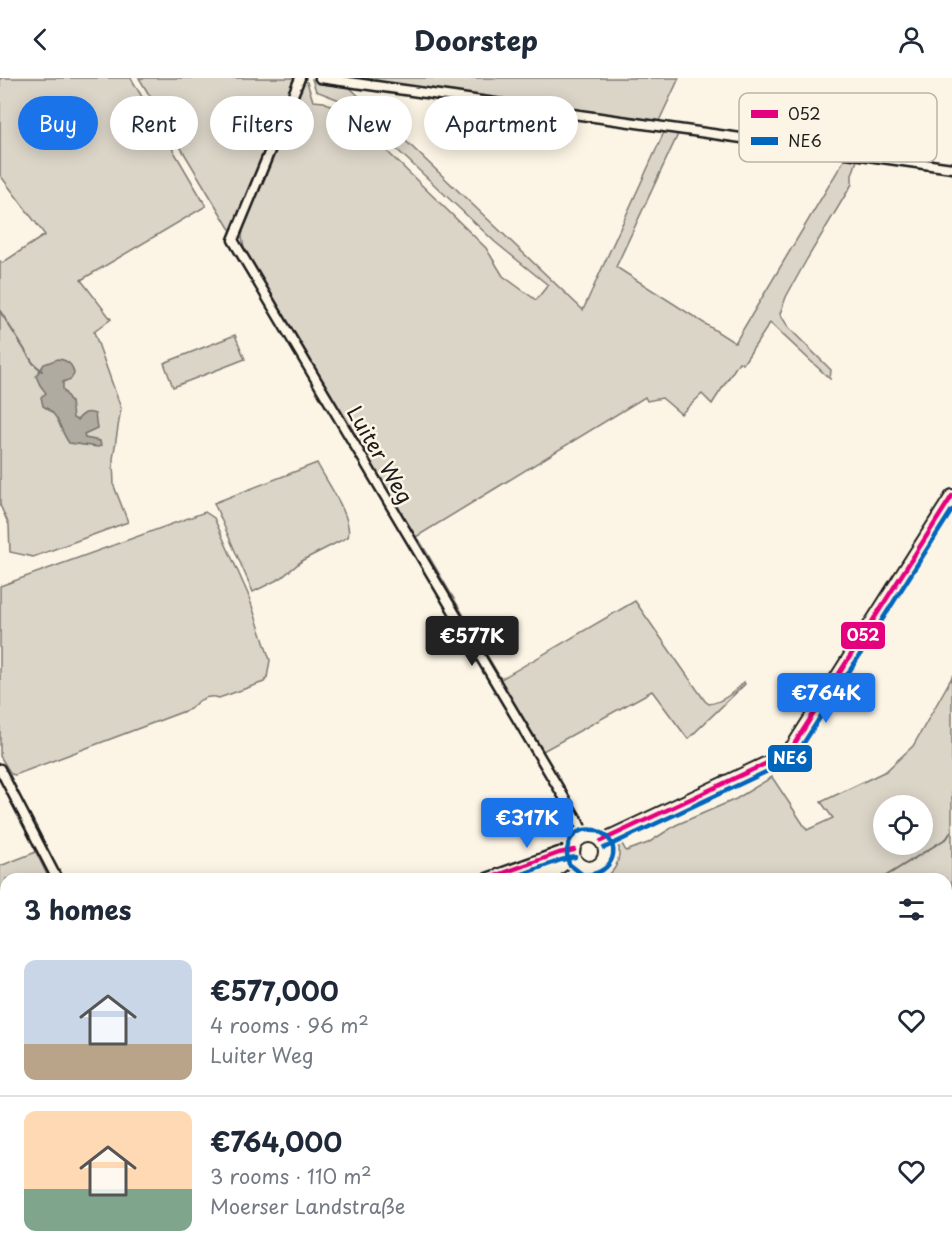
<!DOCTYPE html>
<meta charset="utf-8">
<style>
body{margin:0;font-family:"Playpen Sans",sans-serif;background:#f2f2f3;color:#1f2937;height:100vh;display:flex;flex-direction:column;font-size:22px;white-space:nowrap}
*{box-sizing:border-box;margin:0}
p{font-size:20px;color:#747a83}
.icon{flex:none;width:33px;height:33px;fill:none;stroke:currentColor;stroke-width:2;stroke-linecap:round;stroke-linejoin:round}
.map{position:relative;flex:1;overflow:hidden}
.drawer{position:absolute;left:0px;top:795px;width:952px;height:384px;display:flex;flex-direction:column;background:#fff;border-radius:18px 18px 0 0;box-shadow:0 3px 15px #0003}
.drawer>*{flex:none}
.banner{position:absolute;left:18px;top:18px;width:600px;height:54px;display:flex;gap:12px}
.tools{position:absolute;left:873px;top:717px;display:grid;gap:12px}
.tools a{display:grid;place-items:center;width:60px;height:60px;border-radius:50%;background:#fff;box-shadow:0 3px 15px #0003;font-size:30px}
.price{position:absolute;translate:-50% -51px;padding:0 14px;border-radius:6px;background:#1a73e8;color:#fff;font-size:20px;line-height:39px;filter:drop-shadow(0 2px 3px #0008)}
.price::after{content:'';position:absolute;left:50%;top:36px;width:18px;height:14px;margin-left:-9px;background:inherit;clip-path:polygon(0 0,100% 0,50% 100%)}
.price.current{background:#222;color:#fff}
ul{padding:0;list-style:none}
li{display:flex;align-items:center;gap:18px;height:150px;padding:0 24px}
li+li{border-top:2px solid #e0e1e3}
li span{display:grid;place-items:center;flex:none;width:168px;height:120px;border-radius:12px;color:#555}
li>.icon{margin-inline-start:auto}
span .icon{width:72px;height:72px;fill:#fffc;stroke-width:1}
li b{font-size:26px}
h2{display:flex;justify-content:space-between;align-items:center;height:72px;padding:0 24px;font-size:26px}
.tag{padding:0 21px;border-radius:27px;background:#fff;box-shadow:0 3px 15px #0003;font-size:21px;line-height:54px}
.tag.current{background:#1a73e8;color:#fff}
header{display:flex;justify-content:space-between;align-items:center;height:78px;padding:0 24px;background:#fff;font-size:27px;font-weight:700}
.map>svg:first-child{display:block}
.green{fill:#dbd5c8;stroke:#7c7872;stroke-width:1.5;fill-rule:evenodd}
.water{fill:#b0aba1;stroke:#75726c;stroke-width:1.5}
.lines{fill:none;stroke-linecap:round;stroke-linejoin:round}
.stream{stroke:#75726c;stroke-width:2}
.minor-casing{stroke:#1c1c1c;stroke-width:13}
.tertiary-casing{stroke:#1c1c1c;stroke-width:15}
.secondary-casing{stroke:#1c1c1c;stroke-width:16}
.minor{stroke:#fcf5e5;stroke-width:8}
.tertiary{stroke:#fcf5e5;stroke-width:10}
.secondary{stroke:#fcf5e5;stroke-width:12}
.bus-1-casing{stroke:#fcf5e5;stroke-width:9}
.bus-2-casing{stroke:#fcf5e5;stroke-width:9}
.bus-1{stroke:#e5007d;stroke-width:4.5}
.bus-2{stroke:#0065bd;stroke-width:4.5}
.labels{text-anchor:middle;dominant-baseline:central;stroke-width:5;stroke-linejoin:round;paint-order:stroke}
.street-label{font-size:21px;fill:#1c1c1c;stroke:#fcf5e5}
.key{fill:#fcf5e5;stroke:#b9b4a9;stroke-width:1.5}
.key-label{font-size:16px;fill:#1c1c1c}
.line-badge{stroke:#fcf5e5;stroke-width:2}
.badge-label{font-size:16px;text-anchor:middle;font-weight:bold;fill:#fff}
</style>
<header><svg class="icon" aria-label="back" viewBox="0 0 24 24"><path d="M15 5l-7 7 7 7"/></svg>Doorstep<svg class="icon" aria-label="person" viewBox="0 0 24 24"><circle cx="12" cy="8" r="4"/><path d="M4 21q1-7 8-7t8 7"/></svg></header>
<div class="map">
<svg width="952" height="1179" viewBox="0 0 952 1179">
<rect width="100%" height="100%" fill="#fcf5e5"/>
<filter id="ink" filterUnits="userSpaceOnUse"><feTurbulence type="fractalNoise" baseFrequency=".0167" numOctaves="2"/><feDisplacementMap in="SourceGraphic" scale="12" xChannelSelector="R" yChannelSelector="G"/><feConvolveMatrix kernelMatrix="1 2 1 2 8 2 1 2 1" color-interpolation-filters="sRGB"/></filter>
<g filter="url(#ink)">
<g class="green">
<path d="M 0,0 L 131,0 L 206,128 L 81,202 L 111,241 L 94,254 L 121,330 L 113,381 L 114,408 L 128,444 L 33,479 L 10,474 L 9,447 L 0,427 L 0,183 L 2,185 L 45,157 L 0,97 Z"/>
<path d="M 139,0 L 295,0 L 236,150 L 231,152 L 229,150 Z"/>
<path d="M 353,0 L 679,0 L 659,43 Z"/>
<path d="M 312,1 L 346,6 L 583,232 L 665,52 L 679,54 L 616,189 L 735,265 L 847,77 L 858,79 L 852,97 L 852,106 L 807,181 L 786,219 L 780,236 L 789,250 L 831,292 L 830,301 L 770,245 L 743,286 L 739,284 L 712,326 L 702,316 L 681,336 L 662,320 L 647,323 L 645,319 L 416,459 L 306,278 L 244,170 L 242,159 L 244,147 L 302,2 L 307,4 L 313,23 L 324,24 L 350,37 L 486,170 L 503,198 L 536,222 L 548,207 L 495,164 L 353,30 L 342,23 L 316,13 Z"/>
<path d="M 235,257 L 245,281 L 173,309 L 164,285 Z"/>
<path d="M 317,385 C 326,403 353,439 348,459 L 303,482 L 281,500 L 253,514 L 214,425 Z"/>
<path d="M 205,434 L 214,440 L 248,516 L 270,582 L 267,600 L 264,604 L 219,620 C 208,616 198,622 190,631 L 15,697 L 11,696 L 0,678 L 0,508 Z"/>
<path d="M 415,461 L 420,463 L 501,601 L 635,523 L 705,623 L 709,626 C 723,624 734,614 744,604 L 745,606 L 688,661 L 652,613 L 543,673 Z"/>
<path d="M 952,599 L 952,1146 L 946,1140 L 946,801 L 603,801 C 615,794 620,782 619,769 L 615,768 L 616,766 L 621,764 L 626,773 L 648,765 L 676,747 L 736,721 L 772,699 L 807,752 L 833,740 L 821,724 L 886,693 L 913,668 ZM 884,728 L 922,728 L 922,766 L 884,766 Z"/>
<path d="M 36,774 L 49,801 L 6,801 L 6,908 L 0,910 L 0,788 Z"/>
<path d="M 402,1173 L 684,1173 L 679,1179 L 399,1179 Z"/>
</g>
<g class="water">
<path d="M 58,281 C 67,282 73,286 74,296 L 71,301 L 63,304 L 63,311 L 71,324 L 73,340 L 77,342 C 83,336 86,332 95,336 L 97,350 L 84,356 L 85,360 L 100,363 L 101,368 L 98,369 L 69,365 C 58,349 61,338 43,328 L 41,319 L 46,315 L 40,307 L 36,298 L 44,286 Z"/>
<path d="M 410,1173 L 493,1173 L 494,1179 L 407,1179 Z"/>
</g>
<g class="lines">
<g class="stream">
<path d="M 0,233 L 33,285 L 42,293"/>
<path d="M 881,801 L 947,760 L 952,752"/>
</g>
<g class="minor-casing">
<g id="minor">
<path d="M 300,0 L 233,162 L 578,743 L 585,759"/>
<path d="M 320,0 L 952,90"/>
<path d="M 0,691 L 57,801"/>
<path d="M 0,1118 L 6,1117"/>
<path d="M 110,1173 L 119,1179"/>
<path d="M 886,1173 L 891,1179"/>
<path d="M 100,1179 L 105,1173"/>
<path d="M 236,1179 L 240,1173"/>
<path d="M 687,1179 L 691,1173"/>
</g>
</g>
<g class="tertiary-casing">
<g id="tertiary">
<path d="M 487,801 L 559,775 L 574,772"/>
<path d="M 0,982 L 6,979"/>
</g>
</g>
<g class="secondary-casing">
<g id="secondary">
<circle cx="589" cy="774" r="16"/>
<path d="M 601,763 L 767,685 L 784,676 L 793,668 L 952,418"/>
<path d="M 567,801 L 583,789"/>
<path d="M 354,1179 L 357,1173"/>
</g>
</g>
<use href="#minor" class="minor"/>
<use href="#tertiary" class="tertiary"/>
<use href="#secondary" class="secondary"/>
<g class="bus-1-casing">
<g id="bus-1">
<path d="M 601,763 L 767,685 L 784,676 L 793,668 L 952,418"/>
<path d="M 487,801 L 559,775 L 574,772"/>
</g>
</g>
<g class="bus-2-casing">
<g id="bus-2">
<path d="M 595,752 C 572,748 563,767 569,786 L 583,797 C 614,798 625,765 598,753"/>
<path d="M 604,770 L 770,692 L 788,682 L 798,674 L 952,432"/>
<path d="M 509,801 L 561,782 L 575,779"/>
</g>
</g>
<use href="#bus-1" class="bus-1"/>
<use href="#bus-2" class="bus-2"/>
</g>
</g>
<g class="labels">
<g class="street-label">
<text transform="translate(381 376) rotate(60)">Luiter Weg</text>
</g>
</g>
<rect x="739" y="15" width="198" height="69" rx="9" class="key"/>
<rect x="751" y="32" width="27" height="8" fill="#e5007d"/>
<rect x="751" y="59" width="27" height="8" fill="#0065bd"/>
<g class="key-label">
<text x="788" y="42">052</text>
<text x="788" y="69">NE6</text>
</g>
<g class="line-badge">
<rect x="840" y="543" width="46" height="29" rx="6" fill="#e5007d"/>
<rect x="767" y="666" width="46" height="29" rx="6" fill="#0065bd"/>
</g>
<g class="badge-label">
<text x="863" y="563">052</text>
<text x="790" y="686">NE6</text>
</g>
</svg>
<div class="tools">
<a><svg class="icon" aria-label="locate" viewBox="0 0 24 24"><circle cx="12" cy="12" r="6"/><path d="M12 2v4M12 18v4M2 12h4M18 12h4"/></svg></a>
</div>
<b class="price current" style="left:472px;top:589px">€577K</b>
<b class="price" style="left:826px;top:646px">€764K</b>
<b class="price" style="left:527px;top:771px">€317K</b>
<div class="banner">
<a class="tag current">Buy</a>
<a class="tag">Rent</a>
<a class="tag">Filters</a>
<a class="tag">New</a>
<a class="tag">Apartment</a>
</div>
<section class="drawer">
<h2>3 homes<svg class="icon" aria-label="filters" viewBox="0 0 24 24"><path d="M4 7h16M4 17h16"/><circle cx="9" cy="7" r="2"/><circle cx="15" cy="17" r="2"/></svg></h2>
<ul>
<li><span style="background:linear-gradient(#c9d6e8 70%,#b9a48a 0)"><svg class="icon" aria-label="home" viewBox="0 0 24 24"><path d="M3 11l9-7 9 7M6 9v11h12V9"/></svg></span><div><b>€577,000</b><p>4 rooms · 96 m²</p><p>Luiter Weg</p></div><svg class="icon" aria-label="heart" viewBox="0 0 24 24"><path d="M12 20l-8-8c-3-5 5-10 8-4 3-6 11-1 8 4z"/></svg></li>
<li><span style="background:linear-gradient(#ffd9b3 65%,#7fa58c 0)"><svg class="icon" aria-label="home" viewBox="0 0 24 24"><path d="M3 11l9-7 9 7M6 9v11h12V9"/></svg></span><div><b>€764,000</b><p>3 rooms · 110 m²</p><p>Moerser Landstraße</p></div><svg class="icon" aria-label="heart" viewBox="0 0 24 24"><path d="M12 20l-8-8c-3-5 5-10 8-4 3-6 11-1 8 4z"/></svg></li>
</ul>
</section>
</div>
